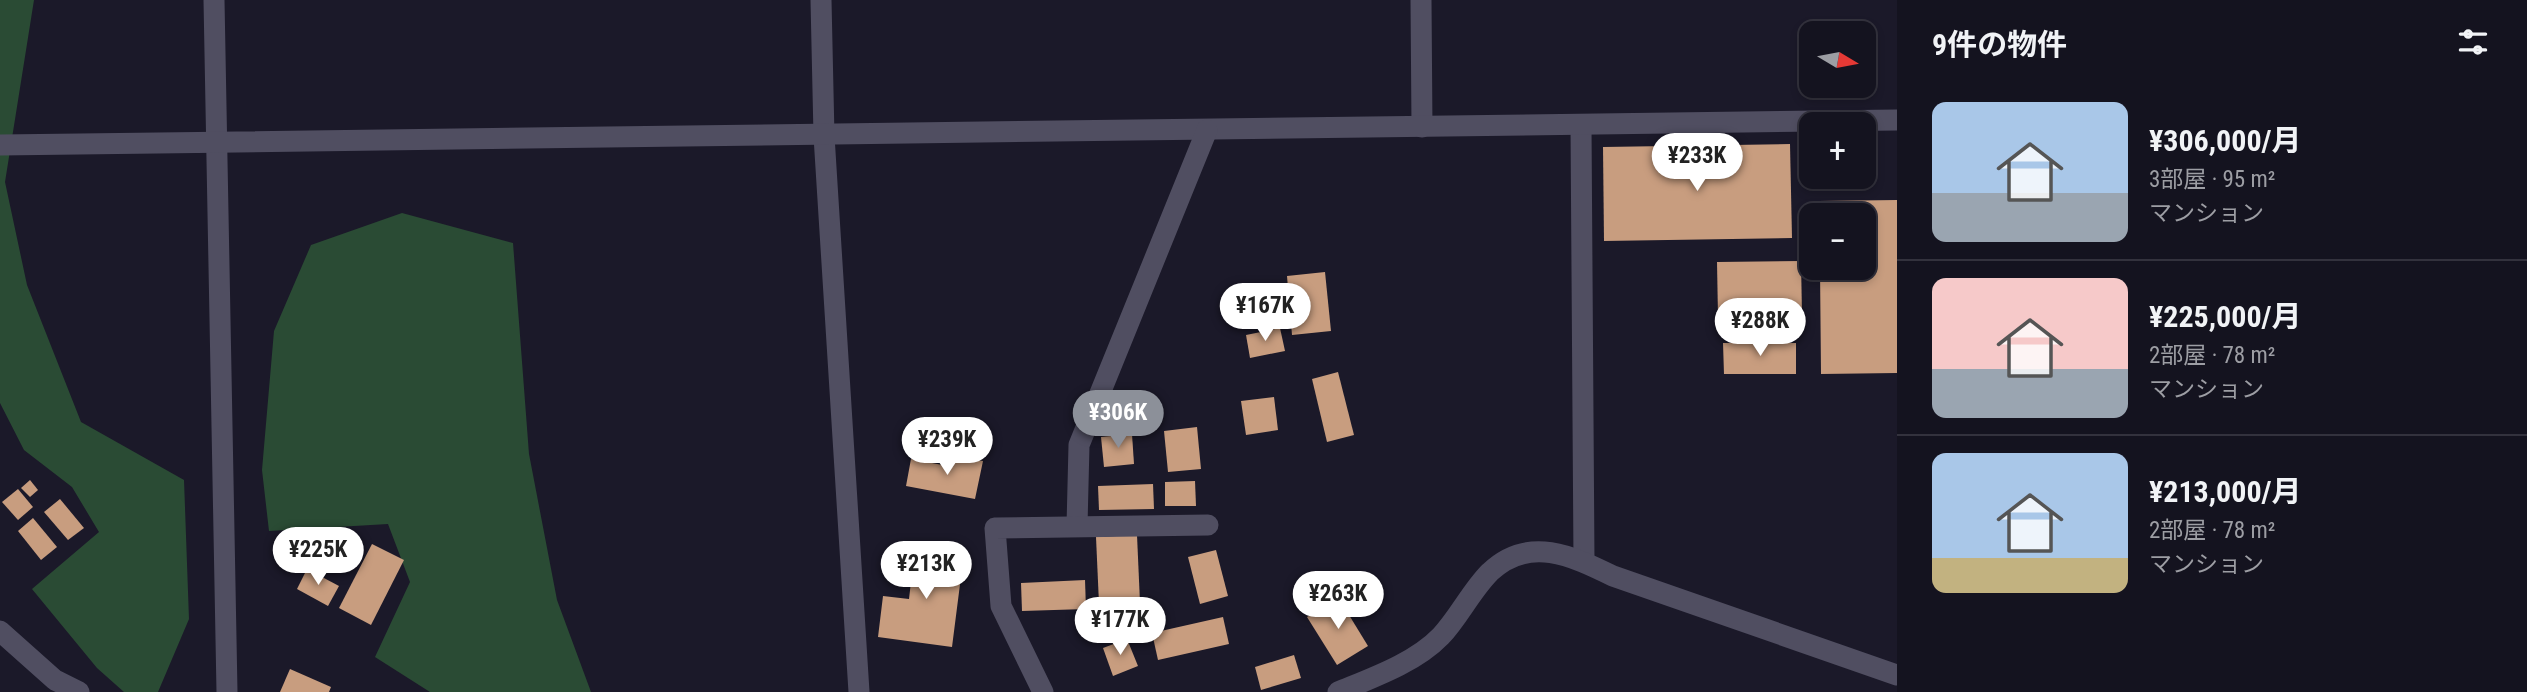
<!DOCTYPE html>
<html lang="ja">
<meta charset="utf-8">
<style>
body{margin:0;font-family:"Roboto Condensed","Noto Sans JP",sans-serif;background:#1d1c28;color:#f1f3f6;height:100vh;display:flex;flex-direction:column;font-size:26px;white-space:nowrap}
*{box-sizing:border-box;margin:0}
p{font-size:23px;color:#9d9ea4}
.icon{flex:none;width:38px;height:38px;fill:none;stroke:currentColor;stroke-width:2;stroke-linecap:round;stroke-linejoin:round}
.map{position:relative;flex:1;overflow:hidden}
.details{display:flex;flex-direction:column;background:#14131f;width:630px}
.details>*{flex:none}
.needle{width:46px;rotate:100deg}
.buttons{position:absolute;left:1799px;top:21px;display:grid;gap:14px}
.buttons a{display:grid;place-items:center;width:77px;height:77px;border-radius:14px;background:#14131f;box-shadow:0 4px 10px #0003,0 0 0 2px #33323d;font-size:35px}
.price{position:absolute;translate:-50% -60px;padding:0 16px;border-radius:24px;background:#fff;color:#222;font-size:23px;line-height:46px;filter:drop-shadow(0 2px 4px #0008)}
.price::after{content:'';position:absolute;left:50%;top:42px;width:21px;height:16px;margin-left:-10px;background:inherit;clip-path:polygon(0 0,100% 0,50% 100%)}
.price.active{background:#8c9099;color:#fff}
ul{padding:0;list-style:none}
li{display:flex;align-items:center;gap:21px;height:175px;padding:0 35px}
li+li{border-top:2px solid #33323d}
li span{display:grid;place-items:center;flex:none;width:196px;height:140px;border-radius:14px;color:#555}
li>.icon{margin-inline-start:auto}
span .icon{width:84px;height:84px;fill:#fffc;stroke-width:1}
li b{font-size:30px}
h2{display:flex;justify-content:space-between;align-items:center;height:84px;padding:0 35px;font-size:30px}
main{display:flex;flex:1;min-height:0}
.map>svg:first-child{display:block}
.green{fill:#2a4b34}
.building{fill:#c89d7f}
.lines{fill:none;stroke-linecap:round;stroke-linejoin:round}
.street{stroke:#504e61;stroke-width:21}
</style>
<main>
<div class="map">
<svg width="1897" height="692" viewBox="0 0 1897 692">
<rect width="100%" height="100%" fill="#1b1929"/>
<g class="green">
<path d="M 0,0 L 34,0 L 5,182 L 27,285 L 81,422 L 184,480 L 189,619 L 158,692 L 124,692 L 97,668 L 32,589 L 99,532 L 72,487 L 24,450 L 0,403 Z"/>
<path d="M 402,213 L 513,243 L 529,454 L 557,600 L 591,692 L 430,692 L 375,657 L 410,582 L 388,524 L 269,531 L 262,470 L 274,331 L 311,245 Z"/>
</g>
<g class="building">
<path d="M 1790,144 L 1792,238 L 1604,241 L 1603,147 Z"/>
<path d="M 1897,200 L 1897,373 L 1821,374 L 1820,268 L 1864,268 L 1864,215 L 1820,215 L 1819,201 Z"/>
<path d="M 1801,261 L 1802,315 L 1718,317 L 1717,262 Z"/>
<path d="M 1325,272 L 1331,331 L 1292,335 L 1287,276 Z"/>
<path d="M 1280,328 L 1285,351 L 1250,358 L 1246,335 Z"/>
<path d="M 1723,343 L 1796,343 L 1796,374 L 1724,374 Z"/>
<path d="M 1338,372 L 1354,435 L 1327,442 L 1312,379 Z"/>
<path d="M 1274,397 L 1278,430 L 1246,435 L 1241,401 Z"/>
<path d="M 1197,427 L 1201,469 L 1168,472 L 1164,431 Z"/>
<path d="M 1132,434 L 1134,464 L 1104,467 L 1101,437 Z"/>
<path d="M 955,456 L 983,461 L 975,499 L 906,486 L 911,459 L 953,467 Z"/>
<path d="M 30,480 L 38,490 L 30,497 L 21,488 Z"/>
<path d="M 1195,481 L 1196,506 L 1165,506 L 1165,482 Z"/>
<path d="M 1153,484 L 1154,509 L 1099,510 L 1098,486 Z"/>
<path d="M 18,489 L 33,507 L 18,520 L 2,502 Z"/>
<path d="M 60,499 L 84,528 L 68,540 L 44,512 Z"/>
<path d="M 33,518 L 57,547 L 41,560 L 18,531 Z"/>
<path d="M 1137,535 L 1140,603 L 1099,604 L 1096,537 Z"/>
<path d="M 372,544 L 404,560 L 371,625 L 339,608 Z"/>
<path d="M 915,547 L 964,553 L 952,647 L 878,637 L 883,596 L 909,599 Z"/>
<path d="M 1216,550 L 1228,596 L 1200,604 L 1188,557 Z"/>
<path d="M 307,569 L 339,586 L 328,606 L 297,589 Z"/>
<path d="M 1085,580 L 1086,609 L 1022,611 L 1021,583 Z"/>
<path d="M 1338,597 L 1368,646 L 1337,665 L 1307,617 Z"/>
<path d="M 1223,617 L 1229,644 L 1158,660 L 1152,633 Z"/>
<path d="M 1127,639 L 1138,666 L 1113,676 L 1103,648 Z"/>
<path d="M 1294,655 L 1301,678 L 1261,690 L 1255,667 Z"/>
<path d="M 290,669 L 331,687 L 329,692 L 280,692 Z"/>
</g>
<g class="lines">
<g class="street">
<path d="M 214,0 L 227,692"/>
<path d="M 821,0 L 824,136 L 859,692"/>
<path d="M 1421,0 L 1422,127"/>
<path d="M 1581,125 L 1584,562"/>
<path d="M 0,145 L 1897,120"/>
<path d="M 1077,526 L 1079,445 L 1207,130"/>
<path d="M 0,631 L 55,680 L 79,692"/>
<path d="M 1043,692 L 1001,606 L 995,528 L 1208,525"/>
<path d="M 1338,692 C 1372,678 1415,663 1441,636 C 1459,617 1471,591 1490,572 C 1529,535 1572,556 1613,576 L 1897,675"/>
</g>
</g>
</svg>
<div class="buttons">
<a><svg class="needle" viewBox="-14 -14 28 28"><path d="M0-13l5 13h-10z" fill="#e53935"/><path d="M0 13l5-13h-10z" fill="#9d9ea4"/></svg></a>
<a>+</a>
<a>−</a>
</div>
<b class="price" style="left:1697px;top:193px">¥233K</b>
<b class="price" style="left:1265px;top:343px">¥167K</b>
<b class="price" style="left:1760px;top:358px">¥288K</b>
<b class="price active" style="left:1118px;top:450px">¥306K</b>
<b class="price" style="left:947px;top:477px">¥239K</b>
<b class="price" style="left:318px;top:587px">¥225K</b>
<b class="price" style="left:926px;top:601px">¥213K</b>
<b class="price" style="left:1338px;top:631px">¥263K</b>
<b class="price" style="left:1120px;top:657px">¥177K</b>
</div>
<section class="details">
<h2>9件の物件<svg class="icon" aria-label="filters" viewBox="0 0 24 24"><path d="M4 7h16M4 17h16"/><circle cx="9" cy="7" r="2"/><circle cx="15" cy="17" r="2"/></svg></h2>
<ul>
<li><span style="background:linear-gradient(#a9c7e8 65%,#9aa5b1 0)"><svg class="icon" aria-label="home" viewBox="0 0 24 24"><path d="M3 11l9-7 9 7M6 9v11h12V9"/></svg></span><div><b>¥306,000/月</b><p>3部屋 · 95 m²</p><p>マンション</p></div></li>
<li><span style="background:linear-gradient(#f6c9c9 65%,#9aa5b1 0)"><svg class="icon" aria-label="home" viewBox="0 0 24 24"><path d="M3 11l9-7 9 7M6 9v11h12V9"/></svg></span><div><b>¥225,000/月</b><p>2部屋 · 78 m²</p><p>マンション</p></div></li>
<li><span style="background:linear-gradient(#a9c7e8 75%,#c2b280 0)"><svg class="icon" aria-label="home" viewBox="0 0 24 24"><path d="M3 11l9-7 9 7M6 9v11h12V9"/></svg></span><div><b>¥213,000/月</b><p>2部屋 · 78 m²</p><p>マンション</p></div></li>
</ul>
</section>
</main>
